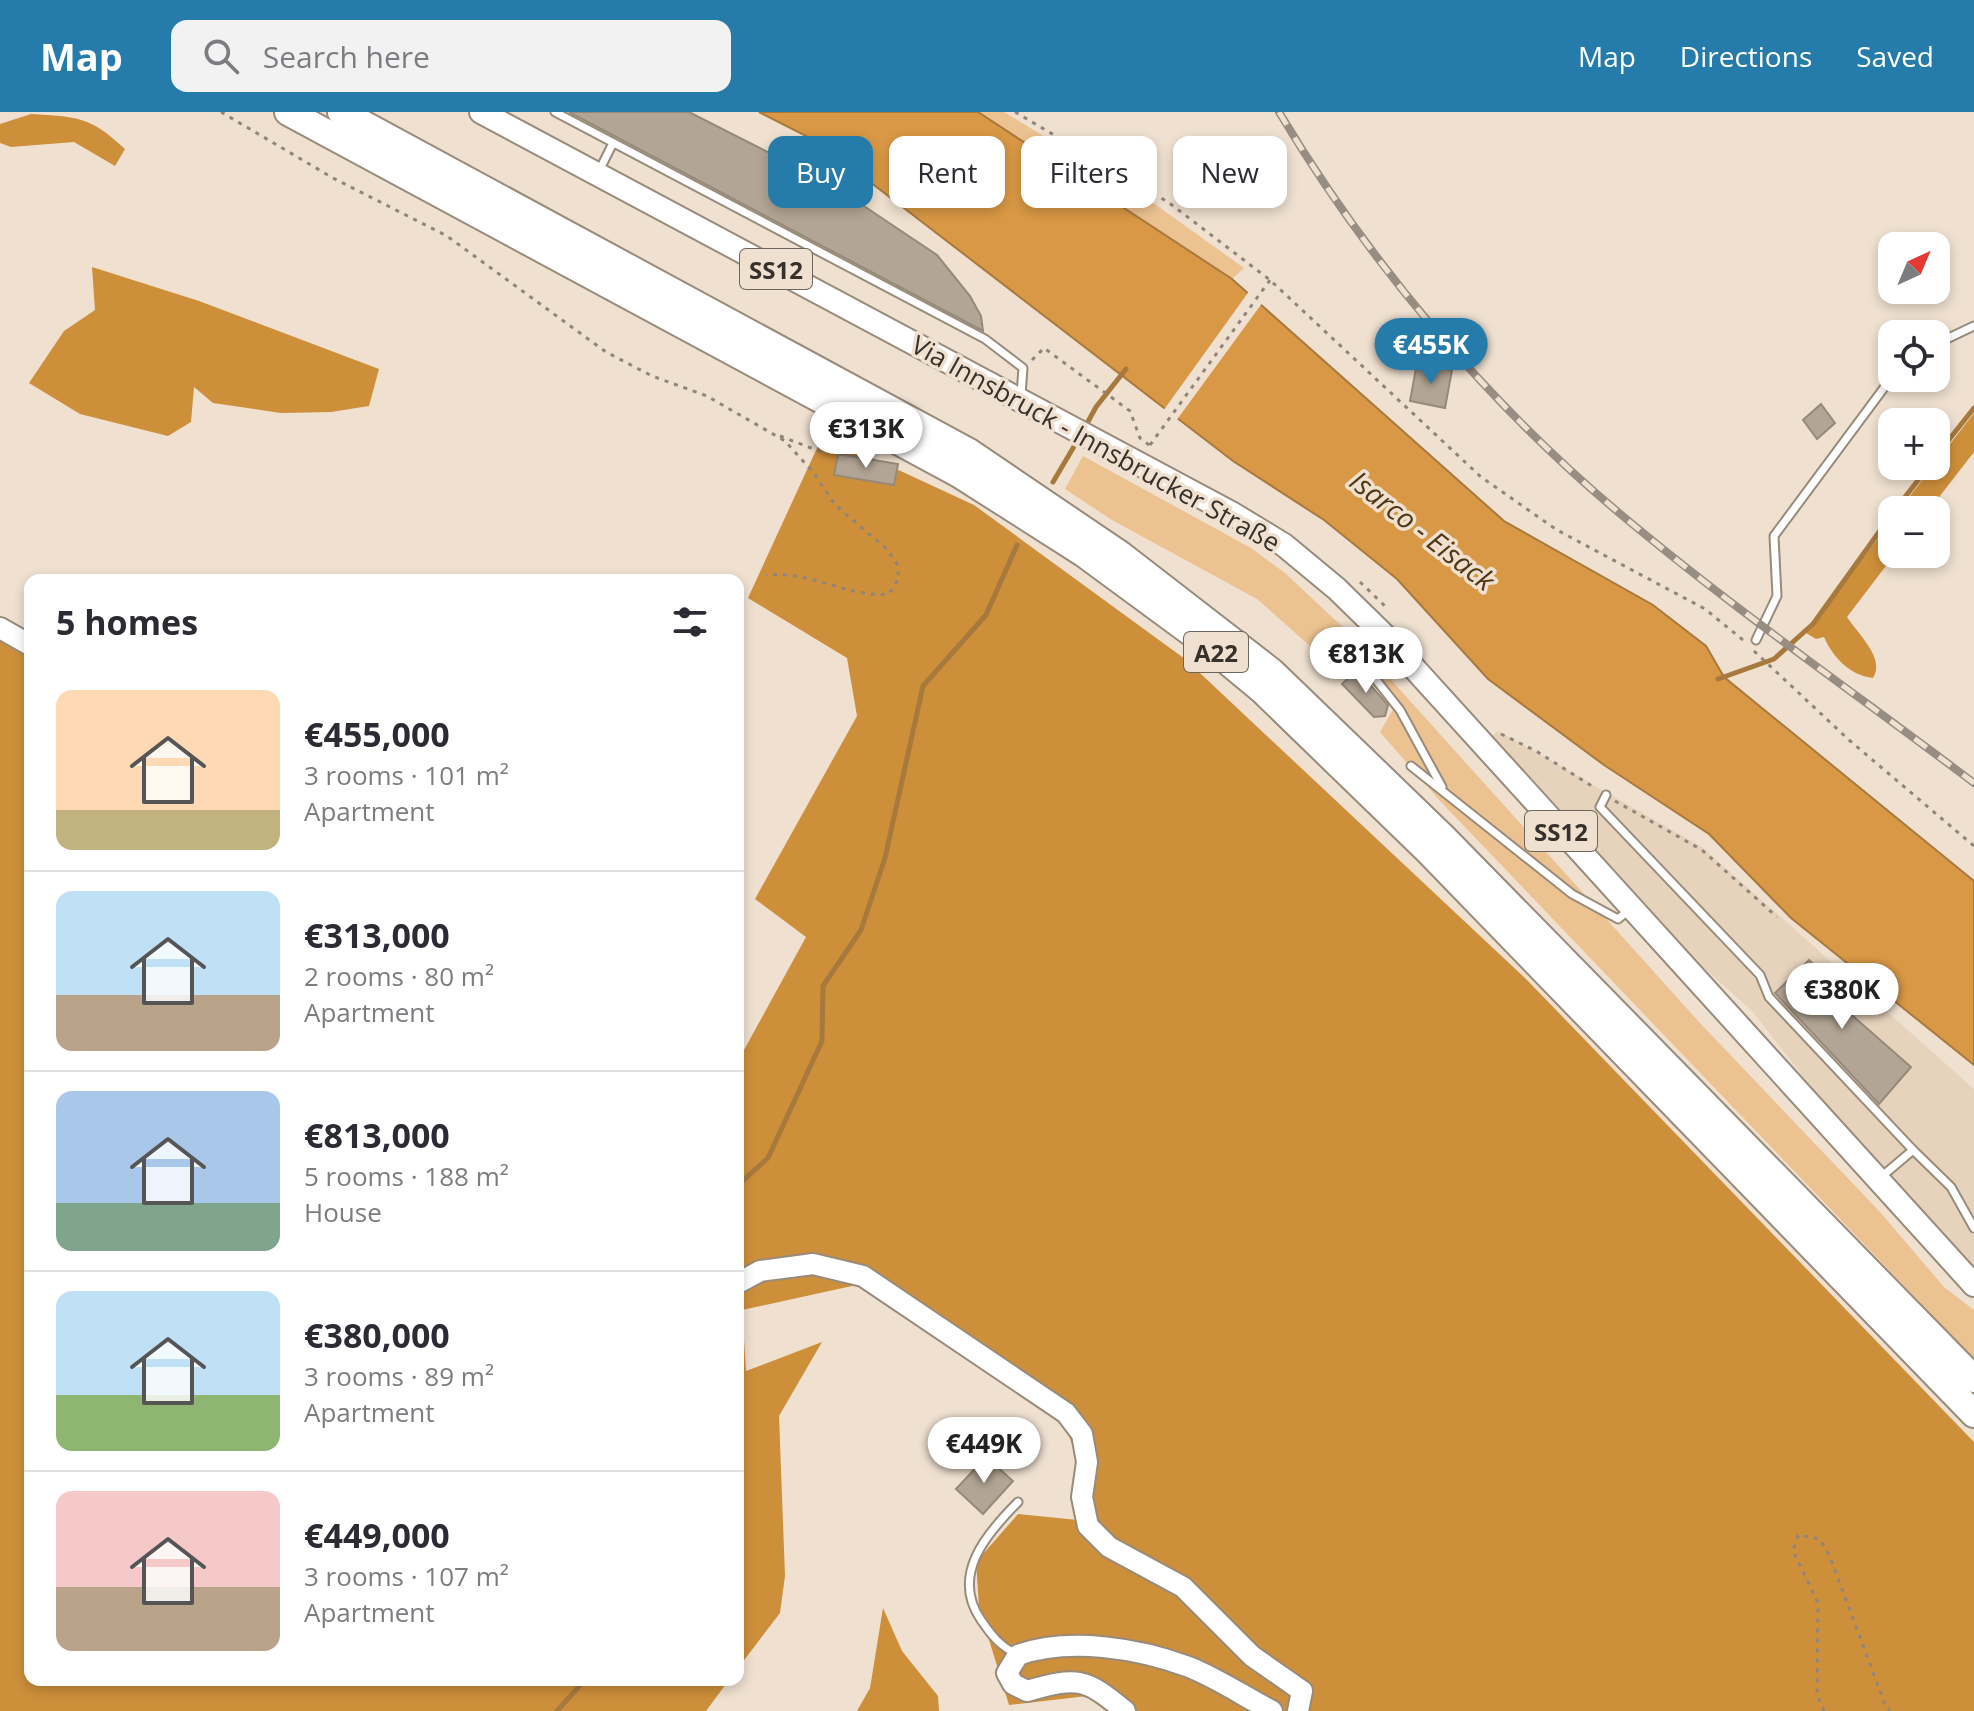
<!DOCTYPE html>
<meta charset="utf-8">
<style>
body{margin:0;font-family:"Open Sans",sans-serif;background:#f2f2f3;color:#2b2b33;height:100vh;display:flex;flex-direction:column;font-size:30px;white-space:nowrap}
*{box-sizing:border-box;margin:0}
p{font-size:26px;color:#7c7c81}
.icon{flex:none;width:44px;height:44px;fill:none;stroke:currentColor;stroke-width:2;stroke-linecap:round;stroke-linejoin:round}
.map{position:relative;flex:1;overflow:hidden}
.panel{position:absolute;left:24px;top:462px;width:720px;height:1112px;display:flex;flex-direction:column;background:#fff;border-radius:16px;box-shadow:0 4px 12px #0003}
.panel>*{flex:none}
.guide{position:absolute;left:768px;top:24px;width:760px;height:72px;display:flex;gap:16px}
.needle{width:52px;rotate:44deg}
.controls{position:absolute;left:1878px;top:120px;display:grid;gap:16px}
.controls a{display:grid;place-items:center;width:72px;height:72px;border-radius:16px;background:#fff;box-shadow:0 4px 12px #0003;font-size:40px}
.price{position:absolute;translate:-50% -68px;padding:0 18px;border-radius:28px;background:#fff;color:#222;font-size:26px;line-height:52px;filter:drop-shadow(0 2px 4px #0008)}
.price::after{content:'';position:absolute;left:50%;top:48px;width:24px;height:18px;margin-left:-12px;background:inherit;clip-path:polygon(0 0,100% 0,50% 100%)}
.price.active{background:#257cab;color:#fff}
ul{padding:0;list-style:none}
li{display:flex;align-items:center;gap:24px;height:200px;padding:0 32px}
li+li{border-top:2px solid #e1e1e2}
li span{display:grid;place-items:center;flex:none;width:224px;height:160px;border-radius:16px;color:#555}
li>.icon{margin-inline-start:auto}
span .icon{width:96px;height:96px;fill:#fffc;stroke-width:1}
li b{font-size:34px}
h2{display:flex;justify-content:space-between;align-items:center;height:96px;padding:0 32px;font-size:34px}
.pill{padding:0 28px;border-radius:16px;background:#fff;box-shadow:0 4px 12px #0003;font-size:28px;line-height:72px}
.pill.active{background:#257cab;color:#fff}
header{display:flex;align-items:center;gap:48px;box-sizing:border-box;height:112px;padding:0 40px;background:#257cab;color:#fff}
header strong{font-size:38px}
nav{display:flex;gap:44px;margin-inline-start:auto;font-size:28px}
.search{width:560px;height:72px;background:#f2f2f3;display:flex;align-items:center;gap:20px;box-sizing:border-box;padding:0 28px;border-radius:16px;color:#7c7c81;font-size:30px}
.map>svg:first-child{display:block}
.built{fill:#e7d3bc}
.green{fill:#ecc291}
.forest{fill:#ce8f3a}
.water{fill:#d89845;stroke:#a8793d;stroke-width:2}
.pier{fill:#efe0d0}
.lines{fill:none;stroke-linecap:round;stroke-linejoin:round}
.stream{stroke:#a8793d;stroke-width:5}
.building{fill:#b3a595;stroke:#97897a;stroke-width:2}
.lane-casing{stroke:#988b7b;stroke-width:11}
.secondary-casing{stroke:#988b7b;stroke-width:24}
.primary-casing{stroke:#988b7b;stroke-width:26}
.highway-casing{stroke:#988b7b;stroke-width:30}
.path{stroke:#90857b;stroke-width:3;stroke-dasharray:4 6;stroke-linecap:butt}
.lane{stroke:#fff;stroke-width:7}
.secondary{stroke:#fff;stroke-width:20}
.primary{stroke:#fff;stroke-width:22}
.highway{stroke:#fff;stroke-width:26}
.rail-casing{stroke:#988d82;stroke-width:8}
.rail{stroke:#efe0d0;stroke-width:5;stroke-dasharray:15;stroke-linecap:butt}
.labels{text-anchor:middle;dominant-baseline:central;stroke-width:7;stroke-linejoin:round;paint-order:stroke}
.shield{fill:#efe0d0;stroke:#6e665c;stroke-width:2}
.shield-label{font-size:24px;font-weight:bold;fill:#37312b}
.street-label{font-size:26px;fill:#37312b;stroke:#efe0d0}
.water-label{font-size:28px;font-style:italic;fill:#503613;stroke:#efe0d0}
</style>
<header>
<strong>Map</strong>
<div class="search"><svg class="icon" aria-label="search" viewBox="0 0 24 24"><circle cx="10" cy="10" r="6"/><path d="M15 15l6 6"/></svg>Search here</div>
<nav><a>Map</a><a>Directions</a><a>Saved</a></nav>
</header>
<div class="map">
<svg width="1974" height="1599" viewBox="0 0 1974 1599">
<rect width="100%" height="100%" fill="#efe0d0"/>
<path class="built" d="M 1499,619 L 1702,735 L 1974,977 L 1974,1160 L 1809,972 L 1752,899 L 1687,841 L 1492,623 Z"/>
<g class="green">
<path d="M 978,0 L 1004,0 L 1152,90 L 1244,156 L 1232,167 Z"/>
<path d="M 1083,344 L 1251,436 L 1285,461 L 1348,520 L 1699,910 L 1880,1100 L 1944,1175 L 1974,1198 L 1974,1247 L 1441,690 L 1380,620 L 1398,589 L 1365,553 L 1343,538 L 1327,549 L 1257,487 L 1112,408 L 1065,377 Z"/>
</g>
<g class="forest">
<path d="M 31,2 C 77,5 90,4 125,37 L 115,54 L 74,30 L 11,35 L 0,31 L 0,12 Z"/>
<path d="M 92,155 L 199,189 L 379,257 L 369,294 L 331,300 L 281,301 L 213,291 L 194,275 L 191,310 L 168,324 L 80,302 L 29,271 L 64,219 L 95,198 Z"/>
<path d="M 1974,301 L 1974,340 L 1929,398 L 1899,398 Z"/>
<path d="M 823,323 L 974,393 L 1185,547 L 1527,868 L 1974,1330 L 1974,1599 L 1106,1599 L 1087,1584 L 1009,1593 L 979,1495 L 976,1450 L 1018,1402 L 1078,1408 L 1074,1366 L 1076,1343 L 1065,1313 L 861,1172 L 742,1198 L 746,1259 L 822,1230 L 779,1304 L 785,1464 L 780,1501 L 738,1556 L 738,949 L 806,825 L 755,787 L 857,604 L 847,546 L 748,486 Z"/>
<path d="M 1892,408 L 1892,442 L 1895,442 L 1847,505 C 1858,522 1886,547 1873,566 C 1849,563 1833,545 1824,525 L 1816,527 L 1806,521 Z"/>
<path d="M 0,507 L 30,519 L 30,1568 L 729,1568 L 706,1599 L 0,1599 Z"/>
<path d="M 883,1496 L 902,1539 L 938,1584 L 939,1599 L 857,1599 L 870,1576 Z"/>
</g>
<path class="water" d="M 759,0 L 978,0 L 1232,167 L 1504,409 L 1653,493 L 1706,534 L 1724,565 L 1974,769 L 1974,953 L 1791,806 L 1709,722 L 1604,653 L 1488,567 L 1397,467 L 1324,408 L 1233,349 L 818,30 Z"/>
<path class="pier" d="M 1250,178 L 1263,190 L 1176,309 L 1163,299 Z"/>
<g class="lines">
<g class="stream">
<path d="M 1084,317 L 1096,295 L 1126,257"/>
<path d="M 1936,344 L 1974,296"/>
<path d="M 1053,370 L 1079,326"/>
<path d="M 1895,398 L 1929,354"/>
<path d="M 1718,567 L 1774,547 L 1813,512 L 1892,402"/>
<path d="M 738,1073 L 768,1046 L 822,929 L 823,874 L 861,818 L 885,746 L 923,574 L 986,503 L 1017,433"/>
<path d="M 557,1599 L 585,1568"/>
</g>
</g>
<g class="building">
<path d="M 569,0 L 689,0 L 831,72 L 937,143 L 970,184 L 981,204 L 983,219 Z"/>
<path d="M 1417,251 L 1452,258 L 1445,296 L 1410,289 Z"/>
<path d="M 1821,292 L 1835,311 L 1817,327 L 1803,308 Z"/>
<path d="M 838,342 L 898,352 L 894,373 L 834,363 Z"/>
<path d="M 1357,558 L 1388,593 L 1385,604 L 1374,605 L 1342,572 Z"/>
<path d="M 1809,848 L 1853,890 L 1846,898 L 1911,955 L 1879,992 L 1775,881 Z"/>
<path d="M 986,1345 L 1013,1369 L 983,1402 L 956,1377 Z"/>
</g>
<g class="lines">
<g class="lane-casing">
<g id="lane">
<path d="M 555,0 L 985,227 L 1023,256 L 1021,283"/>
<path d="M 598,61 L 613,31"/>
<path d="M 1936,232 L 1974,214"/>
<path d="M 1756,528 L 1777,484 L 1774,424 L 1892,265"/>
<path d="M 1369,559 L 1400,598 L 1442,675"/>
<path d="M 1411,654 L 1572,782 L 1618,807 L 1629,798"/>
<path d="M 1606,683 L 1600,695 L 1760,863 L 1769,885 L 1913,1038 L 1880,1066"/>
<path d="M 1913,1038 L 1951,1075 L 1974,1116"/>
<path d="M 1016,1542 C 999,1533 992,1524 981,1508 C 950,1463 987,1421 1018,1390"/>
</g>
</g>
<g class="secondary-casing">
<g id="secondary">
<path d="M 0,516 L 30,533"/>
<path d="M 738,1171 L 760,1159 L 813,1152 L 863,1164 L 1066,1301 L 1082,1322 L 1087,1350 L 1082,1385 L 1088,1414 L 1109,1435 L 1183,1475 L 1252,1544 L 1302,1579 L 1298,1599"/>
<path d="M 1125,1599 C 1084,1565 1078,1565 1027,1579 L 1013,1572 L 1007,1561 L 1018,1543 C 1069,1525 1138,1536 1189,1555 C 1217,1566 1245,1585 1272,1599"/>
</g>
</g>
<g class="primary-casing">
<path id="primary" d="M 481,0 L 1233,402 L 1284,433 L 1337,477 L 1384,523 L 1974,1173"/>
</g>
<g class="highway-casing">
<g id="highway">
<path d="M 288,0 L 959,362 L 1083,441 L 1204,530 L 1262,578 L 1429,740 L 1974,1302"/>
<path d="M 341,0 L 969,340 L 1121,443 L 1272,560 L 1444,726 L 1974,1267"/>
</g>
</g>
<g class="path">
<path d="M 221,0 L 333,66 L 447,124 L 606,240 L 652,264 L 707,284 L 785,329 L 813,360 L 835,393 L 887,437 L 897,452 L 899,466 L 889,482 C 847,486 814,459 766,463"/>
<path d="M 1015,0 L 1168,90 L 1270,168 L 1481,365 L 1557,418 L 1705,497 L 1743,528"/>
<path d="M 1032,248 L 1044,236 L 1130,299 L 1140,326 L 1153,336"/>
<path d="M 780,324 L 824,341 L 834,337"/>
<path d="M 1150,333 L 1270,168"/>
<path d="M 1360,470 L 1386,495"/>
<path d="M 1754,539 L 1849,628 L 1974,734"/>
<path d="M 1501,622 L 1536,639 L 1595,676"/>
<path d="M 1615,689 L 1702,738 L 1777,805"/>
<path d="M 1824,1599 L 1817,1583 L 1818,1491 L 1793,1439 L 1798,1423 L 1820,1427 L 1830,1445 L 1886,1595 L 1890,1599"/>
</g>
<use href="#lane" class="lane"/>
<use href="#secondary" class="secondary"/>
<use href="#primary" class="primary"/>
<use href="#highway" class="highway"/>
<g class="rail-casing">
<path id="rail" d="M 1279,0 C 1368,149 1485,288 1618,400 C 1732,496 1855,581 1974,671"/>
</g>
<use href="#rail" class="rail"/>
</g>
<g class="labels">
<g class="shield">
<rect x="740" y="137" width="72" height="40" rx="6"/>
<rect x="1184" y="520" width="64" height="40" rx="6"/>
<rect x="1525" y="699" width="72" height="40" rx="6"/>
</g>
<g class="shield-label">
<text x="776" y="157">SS12</text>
<text x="1216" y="540">A22</text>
<text x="1561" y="719">SS12</text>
</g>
<g class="street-label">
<text transform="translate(1096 331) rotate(29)">Via Innsbruck - Innsbrucker Straße</text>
</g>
<g class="water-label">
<text transform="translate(1423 418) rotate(38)">Isarco - Eisack</text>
</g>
</g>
</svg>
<div class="controls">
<a><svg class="needle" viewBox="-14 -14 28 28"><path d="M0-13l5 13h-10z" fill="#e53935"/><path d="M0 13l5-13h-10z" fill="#7c7c81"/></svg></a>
<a><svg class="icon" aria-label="locate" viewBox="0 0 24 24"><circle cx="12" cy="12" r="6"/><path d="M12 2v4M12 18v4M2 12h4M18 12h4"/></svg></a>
<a>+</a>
<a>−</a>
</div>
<b class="price active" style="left:1431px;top:274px">€455K</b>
<b class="price" style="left:866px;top:358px">€313K</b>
<b class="price" style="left:1366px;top:583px">€813K</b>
<b class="price" style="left:1842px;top:919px">€380K</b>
<b class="price" style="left:984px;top:1373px">€449K</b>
<div class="guide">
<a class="pill active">Buy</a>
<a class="pill">Rent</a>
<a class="pill">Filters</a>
<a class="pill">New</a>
</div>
<section class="panel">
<h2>5 homes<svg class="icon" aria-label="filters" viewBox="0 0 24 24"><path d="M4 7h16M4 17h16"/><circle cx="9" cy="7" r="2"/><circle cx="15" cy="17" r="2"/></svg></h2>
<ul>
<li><span style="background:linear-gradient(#ffd9b3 75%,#c2b280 0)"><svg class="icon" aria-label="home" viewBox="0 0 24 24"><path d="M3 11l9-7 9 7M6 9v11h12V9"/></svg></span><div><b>€455,000</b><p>3 rooms · 101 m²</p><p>Apartment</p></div></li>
<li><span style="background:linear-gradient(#bfe0f5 65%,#b9a48a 0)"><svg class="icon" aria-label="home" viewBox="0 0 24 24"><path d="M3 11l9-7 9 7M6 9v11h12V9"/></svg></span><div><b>€313,000</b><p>2 rooms · 80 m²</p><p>Apartment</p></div></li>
<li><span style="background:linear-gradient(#a9c7e8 70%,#7fa58c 0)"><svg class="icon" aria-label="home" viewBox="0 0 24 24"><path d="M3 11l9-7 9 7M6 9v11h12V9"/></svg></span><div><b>€813,000</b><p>5 rooms · 188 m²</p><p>House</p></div></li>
<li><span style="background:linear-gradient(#bfe0f5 65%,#8fb573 0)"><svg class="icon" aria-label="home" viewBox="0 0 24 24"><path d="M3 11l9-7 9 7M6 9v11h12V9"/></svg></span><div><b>€380,000</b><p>3 rooms · 89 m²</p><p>Apartment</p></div></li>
<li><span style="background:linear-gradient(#f6c9c9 60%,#b9a48a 0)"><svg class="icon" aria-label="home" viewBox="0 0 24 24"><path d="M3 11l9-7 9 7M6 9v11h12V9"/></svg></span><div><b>€449,000</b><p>3 rooms · 107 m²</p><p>Apartment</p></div></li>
</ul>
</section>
</div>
